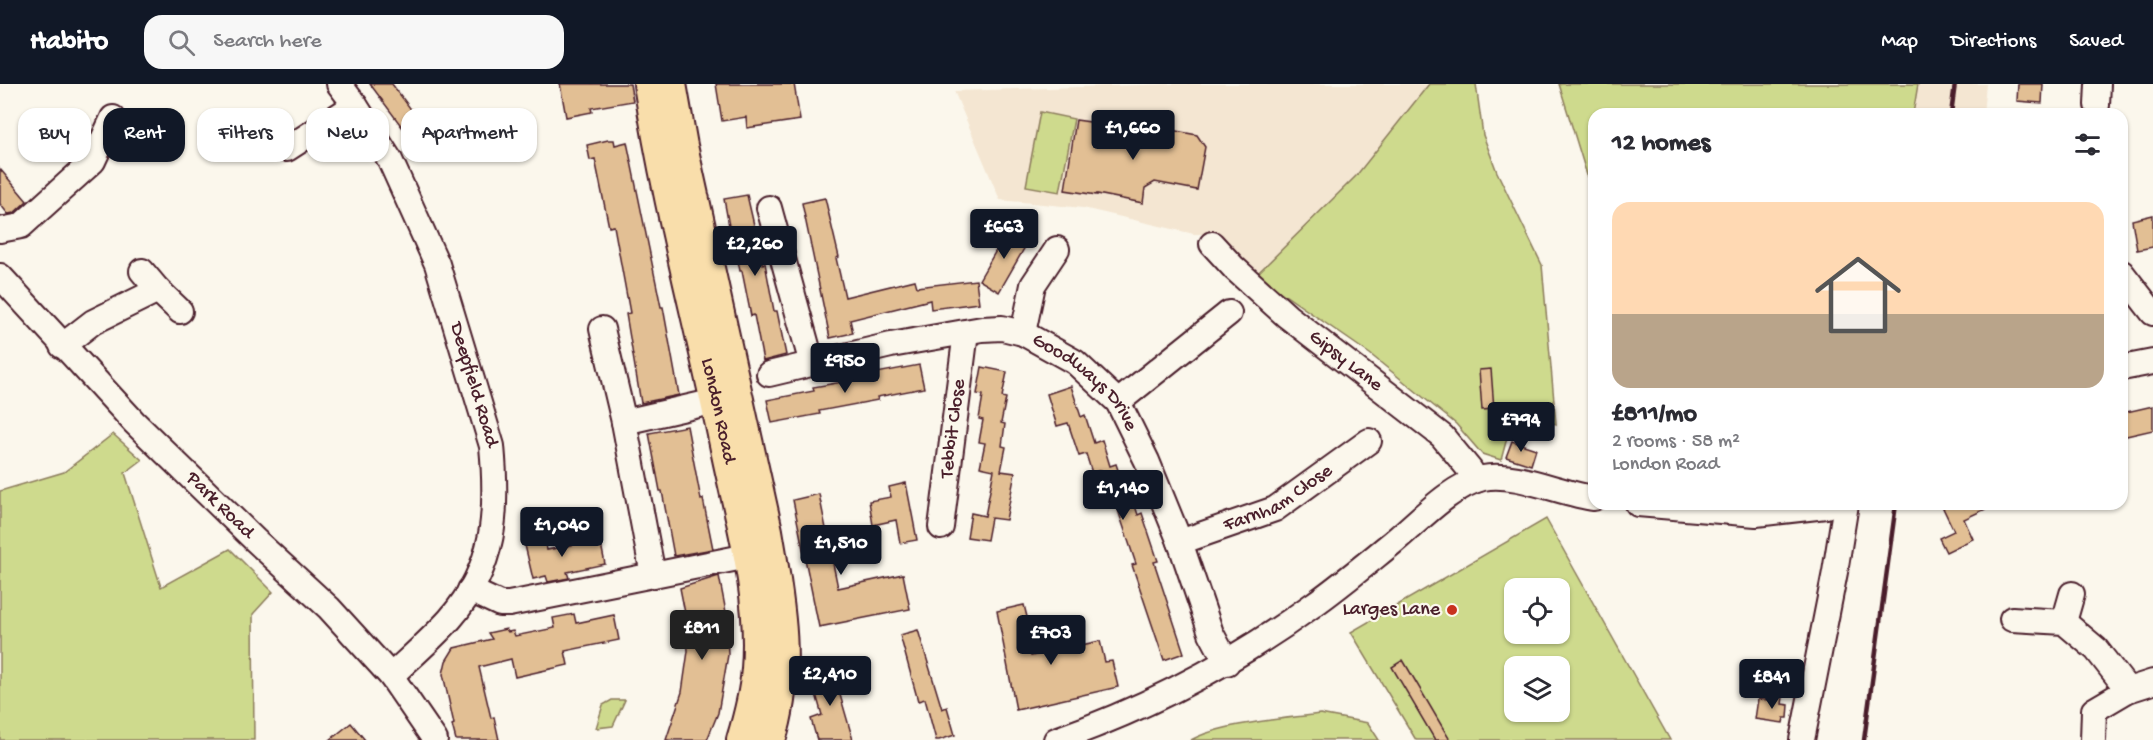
<!DOCTYPE html>
<meta charset="utf-8">
<style>
body{margin:0;font-family:"Gochi Hand",sans-serif;background:#f7f7f7;color:#2b2b33;height:100vh;display:flex;flex-direction:column;font-size:22px;white-space:nowrap}
*{box-sizing:border-box;margin:0}
p{font-size:20px;color:#7c7c81}
.icon{flex:none;width:33px;height:33px;fill:none;stroke:currentColor;stroke-width:2;stroke-linecap:round;stroke-linejoin:round}
.map{position:relative;flex:1;overflow:hidden}
.panel{position:absolute;left:1588px;top:24px;width:540px;height:402px;display:flex;flex-direction:column;background:#fff;border-radius:18px;box-shadow:0 2px 4px #0004}
.panel>*{flex:none}
.top-card{position:absolute;left:18px;top:24px;width:570px;height:54px;display:flex;gap:12px}
.buttons{position:absolute;left:1504px;top:494px;display:grid;gap:12px}
.buttons a{display:grid;place-items:center;width:66px;height:66px;border-radius:12px;background:#fff;box-shadow:0 2px 4px #0004;font-size:30px}
.price{position:absolute;translate:-50% -51px;padding:0 14px;border-radius:6px;background:#111827;color:#fff;font-size:20px;line-height:39px;filter:drop-shadow(0 2px 3px #0008)}
.price::after{content:'';position:absolute;left:50%;top:36px;width:18px;height:14px;margin-left:-9px;background:inherit;clip-path:polygon(0 0,100% 0,50% 100%)}
.price.active{background:#222;color:#fff}
ul{padding:0;list-style:none}
li{display:grid;align-content:center;gap:12px;height:318px;padding:0 24px}
li+li{border-top:2px solid #e1e1e2}
li span{display:grid;place-items:center;height:186px;border-radius:18px;color:#555}
li>.icon{margin-inline-start:auto}
span .icon{width:108px;height:108px;fill:#fffc;stroke-width:1}
li b{font-size:26px}
h2{display:flex;justify-content:space-between;align-items:center;height:72px;padding:0 24px;font-size:26px}
.chip{padding:0 21px;border-radius:18px;background:#fff;box-shadow:0 2px 4px #0004;font-size:21px;line-height:54px}
.chip.active{background:#111827;color:#fff}
header{display:flex;align-items:center;gap:36px;box-sizing:border-box;height:84px;padding:0 30px;background:#111827;color:#fff}
header strong{font-size:28px}
nav{display:flex;gap:33px;margin-inline-start:auto;font-size:21px}
.search{width:420px;height:54px;background:#f7f7f7;display:flex;align-items:center;gap:15px;box-sizing:border-box;padding:0 21px;border-radius:18px;color:#7c7c81;font-size:22px}
.map>svg:first-child{display:block}
.built{fill:#f4e6d2}
.green{fill:#ceda8d;stroke:#8c7c5c;stroke-width:1.5;fill-rule:evenodd}
.building{fill:#e2bf94;stroke:#4a1f2b;stroke-width:1.5}
.lines{fill:none;stroke-linecap:round;stroke-linejoin:round}
.minor-casing{stroke:#4a1f2b;stroke-width:28}
.major-casing{stroke:#4a1f2b;stroke-width:34}
.minor{stroke:#fbf7ec;stroke-width:24}
.major{stroke:#f9deab;stroke-width:30}
.rail{stroke:#4a1f2b;stroke-width:4.5}
.poi-dot{fill:#c8321e;stroke:#fbf7ec;stroke-width:2}
.labels{text-anchor:middle;dominant-baseline:central;stroke-width:4.5;stroke-linejoin:round;paint-order:stroke}
.street-label{font-size:20px;fill:#4a1f2b;stroke:#fbf7ec}
.poi-label{font-size:20px;fill:#4a1f2b;stroke:#fbf7ec;text-anchor:end}
</style>
<header>
<strong>Habito</strong>
<div class="search"><svg class="icon" aria-label="search" viewBox="0 0 24 24"><circle cx="10" cy="10" r="6"/><path d="M15 15l6 6"/></svg>Search here</div>
<nav><a>Map</a><a>Directions</a><a>Saved</a></nav>
</header>
<div class="map">
<svg width="2153" height="656" viewBox="0 0 2153 656">
<rect width="100%" height="100%" fill="#fbf7ec"/>
<filter id="ink" filterUnits="userSpaceOnUse"><feTurbulence type="fractalNoise" baseFrequency=".0167" numOctaves="2"/><feDisplacementMap in="SourceGraphic" scale="12" xChannelSelector="R" yChannelSelector="G"/><feConvolveMatrix kernelMatrix="1 2 1 2 8 2 1 2 1" color-interpolation-filters="sRGB"/></filter>
<g filter="url(#ink)">
<g class="built">
<path d="M 1173,0 L 1429,0 L 1356,92 L 1256,191 L 1214,150 L 1194,150 L 1083,124 L 1000,116 L 954,7 Z"/>
<path d="M 1918,0 L 1986,0 L 1983,30 L 1913,30 Z"/>
</g>
<g class="green">
<path d="M 1429,0 L 1476,0 L 1483,51 L 1497,88 L 1542,181 L 1556,340 L 1514,328 L 1501,376 L 1482,370 L 1456,340 L 1370,270 L 1256,191 L 1356,92 Z"/>
<path d="M 1559,0 L 1918,0 L 1913,30 L 1594,30 L 1594,114 Z"/>
<path d="M 1040,28 L 1074,35 L 1060,108 L 1026,102 Z"/>
<path d="M 113,350 L 142,376 L 125,389 L 161,503 L 230,465 L 273,508 L 253,530 L 254,656 L 0,656 L 0,407 L 64,388 Z"/>
<path d="M 1546,435 L 1670,656 L 1416,656 L 1351,548 ZM 1515,504 L 1560,504 L 1560,549 L 1515,549 ZM 1515,582 L 1560,582 L 1560,627 L 1515,627 Z"/>
<path d="M 612,616 L 625,616 L 613,642 L 596,644 L 603,621 Z"/>
<path d="M 1320,630 L 1368,639 L 1379,656 L 1191,656 C 1222,639 1283,635 1320,630 Z"/>
</g>
<g class="building">
<path d="M 370,0 L 392,0 L 422,40 L 408,51 Z"/>
<path d="M 560,0 L 630,0 L 633,17 L 591,24 L 592,28 L 566,33 Z"/>
<path d="M 716,0 L 794,0 L 800,36 L 747,44 L 746,33 L 722,37 Z"/>
<path d="M 2018,0 L 2043,0 L 2042,19 L 2017,17 Z"/>
<path d="M 1076,36 L 1097,39 L 1095,49 L 1125,55 L 1128,38 L 1197,51 L 1205,63 L 1197,106 L 1155,98 L 1145,104 L 1143,119 L 1097,110 L 1097,111 L 1065,106 Z"/>
<path d="M 608,56 L 614,56 L 615,61 L 627,58 L 661,223 L 663,223 L 679,311 L 641,319 L 626,230 L 630,229 L 614,142 L 609,143 L 595,75 L 590,76 L 587,61 Z"/>
<path d="M 0,85 L 27,117 L 14,129 L 8,130 L 0,120 Z"/>
<path d="M 747,111 L 763,180 L 765,179 L 774,227 L 777,227 L 786,271 L 763,277 L 754,231 L 751,232 L 742,187 L 740,187 L 733,152 L 731,153 L 724,115 Z"/>
<path d="M 825,114 L 839,173 L 836,174 L 845,213 L 915,196 L 917,203 L 976,196 L 979,219 L 931,225 L 930,216 L 850,236 L 853,249 L 830,254 L 802,119 Z"/>
<path d="M 2153,131 L 2153,163 L 2137,166 L 2132,136 Z"/>
<path d="M 1009,144 L 1029,156 L 999,208 L 979,196 Z"/>
<path d="M 919,281 L 924,304 L 877,313 L 878,316 L 819,327 L 820,330 L 772,339 L 767,316 L 814,307 L 813,303 L 871,293 L 871,290 Z"/>
<path d="M 982,283 L 1007,288 L 1002,313 L 1006,314 L 1001,339 L 1005,340 L 1002,362 L 1006,363 L 1001,387 L 1015,389 L 1006,436 L 991,434 L 987,456 L 967,453 L 971,429 L 985,432 L 994,386 L 980,383 L 985,359 L 979,358 L 983,336 L 979,335 L 983,311 L 977,310 Z"/>
<path d="M 1491,285 L 1494,325 L 1482,326 L 1479,286 Z"/>
<path d="M 1071,302 L 1081,333 L 1085,331 L 1094,359 L 1102,356 L 1110,382 L 1116,380 L 1125,407 L 1130,406 L 1138,431 L 1142,429 L 1158,477 L 1154,478 L 1184,569 L 1164,576 L 1132,481 L 1136,480 L 1113,411 L 1110,412 L 1101,386 L 1092,389 L 1086,370 L 1079,372 L 1068,339 L 1057,342 L 1047,310 Z"/>
<path d="M 2153,322 L 2153,346 L 2122,353 L 2122,329 Z"/>
<path d="M 687,342 L 701,416 L 703,415 L 713,465 L 674,472 L 662,407 L 660,407 L 649,349 Z"/>
<path d="M 1512,357 L 1536,365 L 1531,381 L 1506,373 Z"/>
<path d="M 906,399 L 917,456 L 900,459 L 896,436 L 873,441 L 869,417 L 891,413 L 889,403 Z"/>
<path d="M 819,410 L 838,504 L 903,490 L 910,525 L 819,543 L 793,416 Z"/>
<path d="M 1951,420 L 1996,420 L 1964,435 L 1973,455 L 1946,468 L 1939,454 L 1954,447 L 1943,424 Z"/>
<path d="M 544,452 L 547,466 L 600,455 L 605,480 L 567,488 L 569,494 L 548,498 L 546,492 L 533,495 L 524,457 Z"/>
<path d="M 719,492 L 726,528 L 728,571 L 718,629 L 707,656 L 666,656 L 682,608 L 688,567 L 686,534 L 680,504 Z"/>
<path d="M 1024,521 L 1029,541 L 1024,542 L 1031,572 L 1100,557 L 1105,578 L 1112,577 L 1118,603 L 1016,626 L 997,527 Z"/>
<path d="M 574,530 L 576,539 L 614,531 L 619,556 L 565,567 L 568,581 L 515,593 L 511,575 L 479,583 L 491,634 L 494,633 L 499,656 L 456,656 L 452,641 L 454,640 L 443,590 L 446,577 L 454,564 L 492,555 L 488,549 L 506,545 L 508,548 L 513,547 L 515,552 L 555,544 L 553,534 Z"/>
<path d="M 918,546 L 942,625 L 947,623 L 955,651 L 939,656 L 936,656 L 925,615 L 918,617 L 900,551 Z"/>
<path d="M 1403,576 L 1450,656 L 1435,656 L 1392,583 Z"/>
<path d="M 835,577 L 840,595 L 836,597 L 853,656 L 817,656 L 811,635 L 822,631 L 814,603 L 821,601 L 816,582 Z"/>
<path d="M 1769,611 L 1783,613 L 1782,620 L 1789,621 L 1788,634 L 1784,634 L 1783,639 L 1755,635 L 1758,615 L 1768,616 Z"/>
<path d="M 351,639 L 365,656 L 330,656 Z"/>
</g>
<g class="lines">
<g class="minor-casing">
<g id="minor">
<path id="s1" d="M 339,0 L 355,21 L 390,76 L 437,180 L 492,362 C 498,427 496,482 450,535 C 432,555 411,573 391,592"/>
<path d="M 2097,21 L 2098,0"/>
<path d="M 287,65 L 355,21"/>
<path d="M 769,124 L 812,280"/>
<path d="M 0,146 L 21,142 L 93,77 L 113,34"/>
<path id="s2" d="M 1212,160 L 1234,184 L 1287,232 L 1442,352 L 1470,386 L 1476,396"/>
<path d="M 142,187 L 158,206 L 180,227"/>
<path d="M 2122,189 L 2153,229"/>
<path id="s3" d="M 0,192 L 134,338 L 255,456 L 329,524 L 391,592 L 435,656"/>
<path d="M 602,245 L 624,338 L 653,491"/>
<path d="M 1023,249 L 1033,201 L 1057,165"/>
<path d="M 62,262 L 93,238 L 158,206"/>
<path d="M 2122,284 L 2153,278"/>
<path id="s4" d="M 769,290 L 891,261 L 982,245 L 1002,244 L 1023,249 L 1075,278 L 1118,318 L 1147,377 L 1180,458 L 1211,549 L 1227,579"/>
<path d="M 1118,318 L 1229,229"/>
<path d="M 624,338 L 716,317"/>
<path d="M 1638,420 L 1756,430 L 1826,422 L 1830,420"/>
<path id="s5" d="M 941,443 L 966,248"/>
<path id="s6" d="M 1180,458 L 1275,425 L 1369,357"/>
<path d="M 470,506 L 500,520 L 509,520 L 738,474"/>
<path d="M 2012,535 L 2064,538 L 2096,565 L 2128,606"/>
<path d="M 2064,538 L 2072,510"/>
<path d="M 1056,656 C 1150,623 1232,580 1313,521 C 1340,502 1366,480 1392,459 C 1418,438 1450,402 1483,394 C 1514,387 1562,410 1594,414"/>
<path d="M 1802,656 L 1835,488 L 1846,420"/>
<path d="M 2093,656 L 2094,626 L 2128,606 L 2153,598"/>
</g>
</g>
<g class="major-casing">
<g id="major">
<path id="s7" d="M 649,0 C 668,123 701,243 726,365 C 741,437 763,510 757,585 C 755,609 749,633 742,656"/>
<path d="M 671,0 L 682,62 L 767,447 C 779,516 792,588 770,656"/>
</g>
</g>
<use href="#minor" class="minor"/>
<use href="#major" class="major"/>
<g class="rail">
<path d="M 1951,30 L 1955,0"/>
<path d="M 1864,656 L 1896,420"/>
</g>
</g>
</g>
<circle class="poi-dot" cx="1452" cy="526" r="6"/>
<g class="labels">
<g class="street-label">
<text stroke="none"><textPath href="#s2" startOffset="178">Gipsy Lane</textPath></text>
<text stroke="none"><textPath href="#s1" startOffset="332">Deepfield Road</textPath></text>
<text stroke="none"><textPath href="#s4" startOffset="340">Goodways Drive</textPath></text>
<text stroke="none"><textPath href="#s7" startOffset="334">London Road</textPath></text>
<text stroke="none"><textPath href="#s5" startOffset="99">Tebbit Close</textPath></text>
<text stroke="none"><textPath href="#s6" startOffset="108">Farnham Close</textPath></text>
<text stroke="none"><textPath href="#s3" startOffset="318">Park Road</textPath></text>
</g>
<g class="poi-label">
<text x="1440" y="526">Larges Lane</text>
</g>
</g>
</svg>
<div class="buttons">
<a><svg class="icon" aria-label="locate" viewBox="0 0 24 24"><circle cx="12" cy="12" r="6"/><path d="M12 2v4M12 18v4M2 12h4M18 12h4"/></svg></a>
<a><svg class="icon" aria-label="layers" viewBox="0 0 24 24"><path d="M12 4l9 5-9 5-9-5zM3 14l9 5 9-5"/></svg></a>
</div>
<b class="price" style="left:1133px;top:77px">£1,660</b>
<b class="price" style="left:1004px;top:176px">£663</b>
<b class="price" style="left:755px;top:193px">£2,260</b>
<b class="price" style="left:845px;top:310px">£950</b>
<b class="price" style="left:1521px;top:369px">£794</b>
<b class="price" style="left:1123px;top:437px">£1,140</b>
<b class="price" style="left:562px;top:474px">£1,040</b>
<b class="price" style="left:841px;top:492px">£1,510</b>
<b class="price active" style="left:702px;top:577px">£811</b>
<b class="price" style="left:1051px;top:582px">£703</b>
<b class="price" style="left:830px;top:623px">£2,410</b>
<b class="price" style="left:1772px;top:626px">£841</b>
<div class="top-card">
<a class="chip">Buy</a>
<a class="chip active">Rent</a>
<a class="chip">Filters</a>
<a class="chip">New</a>
<a class="chip">Apartment</a>
</div>
<section class="panel">
<h2>12 homes<svg class="icon" aria-label="filters" viewBox="0 0 24 24"><path d="M4 7h16M4 17h16"/><circle cx="9" cy="7" r="2"/><circle cx="15" cy="17" r="2"/></svg></h2>
<ul>
<li><span style="background:linear-gradient(#ffd9b3 60%,#b9a48a 0)"><svg class="icon" aria-label="home" viewBox="0 0 24 24"><path d="M3 11l9-7 9 7M6 9v11h12V9"/></svg></span><div><b>£811/mo</b><p>2 rooms · 58 m²</p><p>London Road</p></div></li>
</ul>
</section>
</div>
